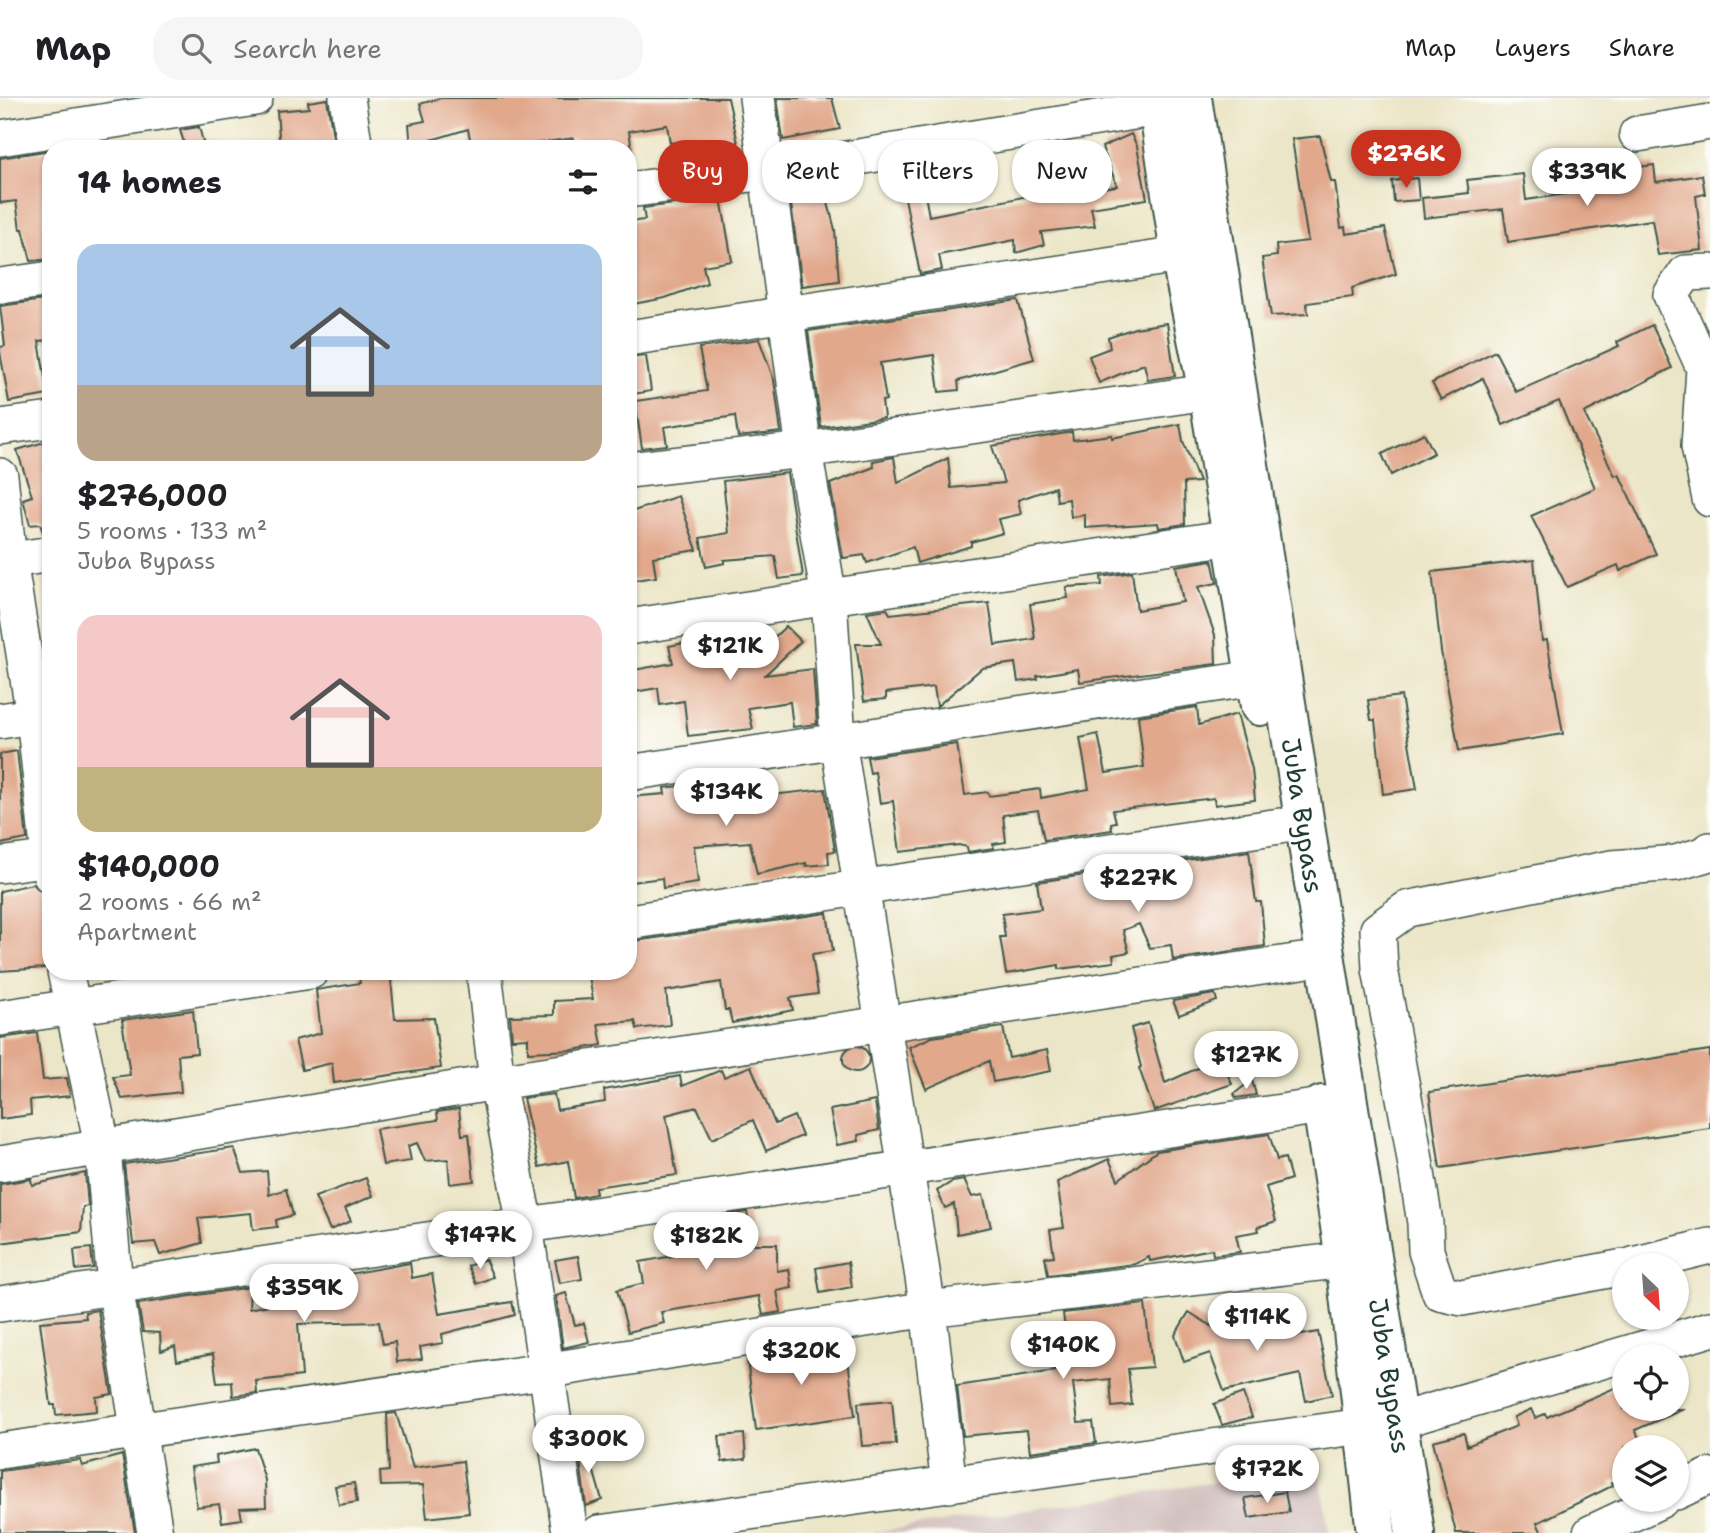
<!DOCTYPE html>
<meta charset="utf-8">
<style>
body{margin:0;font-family:"Shantell Sans",sans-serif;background:#f6f6f6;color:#202124;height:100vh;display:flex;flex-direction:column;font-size:26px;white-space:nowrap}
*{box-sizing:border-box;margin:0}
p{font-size:23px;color:#757577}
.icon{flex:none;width:38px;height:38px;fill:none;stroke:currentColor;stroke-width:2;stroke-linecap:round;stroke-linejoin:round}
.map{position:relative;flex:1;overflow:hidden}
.side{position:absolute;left:42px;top:42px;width:595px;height:840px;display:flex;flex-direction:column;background:#fff;border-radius:28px;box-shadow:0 2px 5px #0004}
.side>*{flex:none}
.guide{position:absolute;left:658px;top:42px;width:665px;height:63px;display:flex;gap:14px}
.needle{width:46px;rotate:155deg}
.fabs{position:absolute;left:1612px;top:1155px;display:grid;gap:14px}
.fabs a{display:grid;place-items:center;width:77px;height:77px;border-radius:50%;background:#fff;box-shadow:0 2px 5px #0004;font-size:35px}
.price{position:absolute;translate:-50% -60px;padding:0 16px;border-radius:24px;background:#fff;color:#222;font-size:23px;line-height:46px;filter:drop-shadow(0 2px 4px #0008)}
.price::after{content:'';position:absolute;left:50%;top:42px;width:21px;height:16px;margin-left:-10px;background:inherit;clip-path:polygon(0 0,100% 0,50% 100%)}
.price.on{background:#c8321e;color:#fff}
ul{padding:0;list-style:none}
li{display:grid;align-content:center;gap:14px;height:371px;padding:0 35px}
li span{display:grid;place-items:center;height:217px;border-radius:21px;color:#555}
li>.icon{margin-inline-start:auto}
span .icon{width:126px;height:126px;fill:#fffc;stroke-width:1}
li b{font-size:30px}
h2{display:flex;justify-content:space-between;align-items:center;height:84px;padding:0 35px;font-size:30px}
.chip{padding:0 24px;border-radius:28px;background:#fff;box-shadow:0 2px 5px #0004;font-size:24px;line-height:63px}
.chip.on{background:#c8321e;color:#fff}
header{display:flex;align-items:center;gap:42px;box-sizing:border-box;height:98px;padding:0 35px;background:#fff;border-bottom:2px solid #e0e0e0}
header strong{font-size:33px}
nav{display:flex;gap:38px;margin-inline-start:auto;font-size:24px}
.search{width:490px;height:63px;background:#f6f6f6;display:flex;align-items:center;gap:18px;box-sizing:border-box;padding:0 24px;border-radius:28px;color:#757577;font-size:26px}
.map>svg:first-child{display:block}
.industrial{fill:#d1bfbe}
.building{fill:#e1a88c}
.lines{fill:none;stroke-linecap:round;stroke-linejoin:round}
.minor-casing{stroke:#3e564a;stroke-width:38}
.major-casing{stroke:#3e564a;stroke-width:42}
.minor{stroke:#fff;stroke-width:35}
.major{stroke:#fff;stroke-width:38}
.labels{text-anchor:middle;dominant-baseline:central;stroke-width:7;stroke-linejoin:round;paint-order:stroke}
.street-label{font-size:26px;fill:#1f3d34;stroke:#fdfcf7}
</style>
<header>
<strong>Map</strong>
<div class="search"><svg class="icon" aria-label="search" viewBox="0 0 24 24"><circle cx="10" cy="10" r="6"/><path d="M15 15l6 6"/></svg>Search here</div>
<nav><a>Map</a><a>Layers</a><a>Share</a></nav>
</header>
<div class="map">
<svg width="1710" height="1435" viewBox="0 0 1710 1435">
<rect width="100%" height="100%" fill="#fdfcf7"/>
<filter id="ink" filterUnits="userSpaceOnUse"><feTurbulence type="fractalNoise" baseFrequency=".0143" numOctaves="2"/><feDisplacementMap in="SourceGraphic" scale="14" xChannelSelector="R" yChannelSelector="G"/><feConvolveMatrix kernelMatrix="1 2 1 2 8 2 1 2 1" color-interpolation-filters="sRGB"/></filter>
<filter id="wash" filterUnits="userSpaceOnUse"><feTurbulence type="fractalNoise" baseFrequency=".00686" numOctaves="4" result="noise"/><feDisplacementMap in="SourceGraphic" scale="28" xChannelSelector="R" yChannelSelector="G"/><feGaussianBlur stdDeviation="1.57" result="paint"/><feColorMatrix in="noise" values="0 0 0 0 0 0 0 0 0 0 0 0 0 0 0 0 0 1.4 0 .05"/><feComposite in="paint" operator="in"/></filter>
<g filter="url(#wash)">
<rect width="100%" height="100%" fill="#ece6c8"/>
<path class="industrial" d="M 1319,1369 L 1329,1435 L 870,1435 Z"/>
<g id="blocks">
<g class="building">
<path d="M 441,0 L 728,0 L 739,50 L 687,57 L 684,43 L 670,45 L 667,27 L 629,33 L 632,51 L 576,51 L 574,40 L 516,48 L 517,51 L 472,51 L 468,31 L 428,43 L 429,51 L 411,51 L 409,26 L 425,23 L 420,6 Z"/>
<path d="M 777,0 L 832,0 L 840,31 L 783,42 Z"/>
<path d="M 327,1 L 335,51 L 280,51 L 277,13 L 309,10 L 308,4 Z"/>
<path d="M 199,29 L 205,51 L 186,51 L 180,32 Z"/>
<path d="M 1131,36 L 1137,48 L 1147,101 L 1091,110 L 1095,128 L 1041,134 L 1044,147 L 1016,155 L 1015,142 L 939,157 L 942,172 L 920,176 L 902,85 L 922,81 L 929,118 L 1033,97 L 1025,52 L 1066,46 L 1075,94 L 1117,88 L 1102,49 Z"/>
<path d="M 1320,38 L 1331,84 L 1335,84 L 1341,130 L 1345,129 L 1346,136 L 1385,130 L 1396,176 L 1352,190 L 1353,199 L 1307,205 L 1308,216 L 1271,218 L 1262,160 L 1277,158 L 1276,147 L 1308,143 L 1292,41 Z"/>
<path d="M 51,52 L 51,161 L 31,163 L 23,131 L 20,131 L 16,103 L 0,105 L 0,60 Z"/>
<path d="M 1654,67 L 1656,84 L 1702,77 L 1705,96 L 1696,98 L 1702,152 L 1658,157 L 1652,122 L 1508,144 L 1503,111 L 1424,120 L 1422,100 L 1469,95 L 1467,82 L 1523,76 L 1526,102 L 1620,88 L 1617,72 Z"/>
<path d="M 1417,80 L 1419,102 L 1394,104 L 1392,83 Z"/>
<path d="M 823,85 L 835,132 L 839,183 L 802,188 L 789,91 Z"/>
<path d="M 721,100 L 732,163 L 703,168 L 707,185 L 665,200 L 628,207 L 628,124 L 645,122 L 643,110 Z"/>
<path d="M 51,201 L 51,242 L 39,243 L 48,297 L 9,304 L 0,254 L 0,249 L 5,248 L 0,208 Z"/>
<path d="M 1018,202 L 1034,261 L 958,283 L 959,292 L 939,294 L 934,257 L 880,265 L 886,302 L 882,303 L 884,320 L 821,329 L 808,233 Z"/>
<path d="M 1167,225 L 1175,278 L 1148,282 L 1144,266 L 1099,285 L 1089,258 L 1110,250 L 1108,239 L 1135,230 Z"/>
<path d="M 1652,227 L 1672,270 L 1584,315 L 1615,378 L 1619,376 L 1656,456 L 1620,473 L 1618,467 L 1567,489 L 1531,418 L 1595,390 L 1559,303 L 1503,327 L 1483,280 L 1441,302 L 1432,285 L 1495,253 L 1516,294 L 1619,248 L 1617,244 Z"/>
<path d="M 759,241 L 774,282 L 781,334 L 738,339 L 735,318 L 664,329 L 667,347 L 642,350 L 635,303 L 707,293 L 699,250 Z"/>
<path d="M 646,258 L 651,293 L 628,297 L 628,260 Z"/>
<path d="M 1180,326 L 1183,343 L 1199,384 L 1184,385 L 1185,426 L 1159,430 L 1158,425 L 1085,430 L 1085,417 L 1071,419 L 1069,401 L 1057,403 L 1055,389 L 1018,402 L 1021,416 L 999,421 L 1003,435 L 971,444 L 971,448 L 917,465 L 913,449 L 867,465 L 864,457 L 843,460 L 830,386 L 874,369 L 873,363 L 894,359 L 898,385 L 948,360 L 951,390 L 1004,385 L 992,348 L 1072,334 L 1073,342 L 1112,337 L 1112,340 Z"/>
<path d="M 1424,335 L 1434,355 L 1391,377 L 1382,356 Z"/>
<path d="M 51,342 L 51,436 L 44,437 L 40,426 L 30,427 L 23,401 L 32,398 L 17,352 Z"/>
<path d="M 787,375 L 803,478 L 779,481 L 775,458 L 724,462 L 725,465 L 706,469 L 700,440 L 729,435 L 723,383 Z"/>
<path d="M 678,398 L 697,452 L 653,459 L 656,479 L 628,483 L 628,415 Z"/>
<path d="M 1212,462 L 1217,485 L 1198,489 L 1215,537 L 1216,566 L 1080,584 L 1078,571 L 1037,578 L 1038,581 L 1018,584 L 1015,565 L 982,570 L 937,608 L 934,589 L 886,595 L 886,601 L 864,603 L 856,546 L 881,546 L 867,514 L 887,511 L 890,516 L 989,505 L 995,547 L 1016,544 L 1035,541 L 1030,506 L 1068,500 L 1066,489 L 1102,487 L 1101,479 L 1132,474 L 1137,512 L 1183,504 L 1176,468 Z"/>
<path d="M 1534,462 L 1542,543 L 1547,542 L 1563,636 L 1459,653 L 1441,553 L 1432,474 Z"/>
<path d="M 786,528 L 801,543 L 765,577 L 813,571 L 817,626 L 793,629 L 790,604 L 748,610 L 753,631 L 688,638 L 684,603 L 660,607 L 658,590 L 628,595 L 628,573 L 673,565 L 669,548 L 754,531 L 759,554 Z"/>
<path d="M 1401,598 L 1417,691 L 1383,696 L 1375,622 L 1371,622 L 1368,602 Z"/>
<path d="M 1197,609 L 1199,627 L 1237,616 L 1252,671 L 1255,702 L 1215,707 L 1214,700 L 1113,712 L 1116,724 L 1111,725 L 1112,732 L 1044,742 L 1038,712 L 1003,717 L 1006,744 L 993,746 L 994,750 L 968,754 L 967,749 L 959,747 L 900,754 L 893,703 L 880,705 L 875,674 L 870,675 L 867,659 L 957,646 L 965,697 L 988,694 L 989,698 L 1040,691 L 1041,700 L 1089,691 L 1080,640 L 1098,636 L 1106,675 L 1144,669 L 1138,618 Z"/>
<path d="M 17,653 L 27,741 L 0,746 L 0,656 Z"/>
<path d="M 759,678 L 763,698 L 825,691 L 835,753 L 828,754 L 829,766 L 806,768 L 806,765 L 757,776 L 750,744 L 694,748 L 698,785 L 663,790 L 662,780 L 631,784 L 628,699 L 665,696 L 664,690 Z"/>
<path d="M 1249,753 L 1256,804 L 1261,804 L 1265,848 L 1173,862 L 1171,847 L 1150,850 L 1139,826 L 1123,832 L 1129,854 L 1113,857 L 1114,864 L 1059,871 L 1059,867 L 1006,876 L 1000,839 L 1005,839 L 1002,816 L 1041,811 L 1037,784 Z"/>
<path d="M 33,786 L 45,797 L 49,861 L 46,870 L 0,873 L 0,793 Z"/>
<path d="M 827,815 L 833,853 L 812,856 L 818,896 L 790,900 L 793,912 L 732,925 L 729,912 L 725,912 L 721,884 L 666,893 L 670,927 L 637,931 L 635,923 L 598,926 L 602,947 L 573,952 L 528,954 L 528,940 L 512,941 L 510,918 L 554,917 L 554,903 L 593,901 L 588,873 L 628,873 L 628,844 Z"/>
<path d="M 358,873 L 390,873 L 395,921 L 434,920 L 441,970 L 334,985 L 332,965 L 302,972 L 295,942 L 321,935 L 316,892 L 360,885 Z"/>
<path d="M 1215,896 L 1217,903 L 1179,917 L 1173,903 Z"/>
<path d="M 193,912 L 197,955 L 178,957 L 181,994 L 122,1001 L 113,979 L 130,977 L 122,922 Z"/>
<path d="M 1148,925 L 1165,985 L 1220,960 L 1232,986 L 1154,1013 L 1139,970 L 1141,969 L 1131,930 Z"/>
<path d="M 1003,929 L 1009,960 L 1047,952 L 1051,973 L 993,984 L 989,963 L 926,991 L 909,949 L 932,939 Z"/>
<path d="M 37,935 L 43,982 L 67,980 L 70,998 L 30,1002 L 31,1017 L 0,1021 L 0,940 Z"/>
<circle cx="856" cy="961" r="13"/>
<path d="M 1710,952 L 1710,1030 L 1440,1070 L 1429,994 Z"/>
<path d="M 751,968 L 775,1026 L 794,1018 L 802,1038 L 766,1053 L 753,1022 L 712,1041 L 697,1009 L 666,1017 L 677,1077 L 595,1089 L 596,1096 L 574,1100 L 568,1063 L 539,1069 L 523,1000 L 554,996 L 557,1012 L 605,1004 L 604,992 L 680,978 L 682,988 L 721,972 L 724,979 Z"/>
<path d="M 1252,982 L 1256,997 L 1236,1000 L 1234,996 Z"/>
<path d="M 875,1003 L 879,1032 L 858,1037 L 859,1043 L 837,1047 L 830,1012 Z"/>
<path d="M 459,1011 L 462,1037 L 469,1036 L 474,1083 L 450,1086 L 448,1061 L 425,1063 L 417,1045 L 408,1048 L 411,1063 L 383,1067 L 376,1031 L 438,1022 L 437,1014 Z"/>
<path d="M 1269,1036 L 1277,1062 L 1285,1060 L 1291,1081 L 1266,1089 L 1276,1123 L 1258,1129 L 1259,1133 L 1236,1137 L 1240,1154 L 1213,1157 L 1212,1151 L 1150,1163 L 1149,1159 L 1135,1166 L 1048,1177 L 1045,1159 L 1054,1158 L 1050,1132 L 1064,1130 L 1057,1084 L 1109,1061 L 1118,1082 L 1157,1053 Z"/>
<path d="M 234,1050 L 243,1075 L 267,1073 L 269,1097 L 286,1091 L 293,1117 L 276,1122 L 277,1129 L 253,1132 L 251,1115 L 198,1120 L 202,1145 L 160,1157 L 155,1144 L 133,1146 L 124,1066 Z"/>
<path d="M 85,1075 L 88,1108 L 83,1109 L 81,1134 L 0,1145 L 0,1086 L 31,1081 L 32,1087 Z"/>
<path d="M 366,1080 L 373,1098 L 345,1110 L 351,1123 L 330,1132 L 315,1099 Z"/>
<path d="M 964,1082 L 972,1099 L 983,1097 L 991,1129 L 957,1136 L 954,1106 L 945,1110 L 937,1093 L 952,1084 Z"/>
<path d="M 747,1114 L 753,1146 L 777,1146 L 777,1173 L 789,1171 L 792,1190 L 777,1193 L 781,1214 L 763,1217 L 759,1198 L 661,1214 L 664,1225 L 628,1234 L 617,1192 L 644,1185 L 640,1164 L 673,1158 L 668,1136 L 685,1132 L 685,1124 Z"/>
<path d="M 91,1150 L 93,1170 L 76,1172 L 74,1152 Z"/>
<path d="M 578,1158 L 582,1181 L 560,1185 L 555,1162 Z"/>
<path d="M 485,1161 L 493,1179 L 476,1186 L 468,1168 Z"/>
<path d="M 848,1164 L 852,1189 L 820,1195 L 816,1170 Z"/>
<path d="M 410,1165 L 412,1180 L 432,1176 L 439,1216 L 512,1204 L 515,1217 L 442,1236 L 443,1245 L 420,1249 L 422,1261 L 397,1264 L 395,1244 L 383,1246 L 379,1224 L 298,1226 L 302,1278 L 256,1283 L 257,1295 L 233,1298 L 232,1284 L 217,1285 L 213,1256 L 177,1263 L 175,1248 L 161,1253 L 160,1235 L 143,1234 L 138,1206 L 250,1189 L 249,1211 L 303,1200 L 304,1208 L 351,1205 L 343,1177 Z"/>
<path d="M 566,1195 L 575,1227 L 584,1225 L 589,1244 L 563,1250 L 556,1198 Z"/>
<path d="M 1145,1206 L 1152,1269 L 1128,1271 L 1132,1307 L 1112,1309 L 1110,1281 L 1073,1285 L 1078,1325 L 1093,1324 L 1096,1345 L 1030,1354 L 1027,1332 L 963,1338 L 957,1288 L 1055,1273 L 1051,1232 L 1065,1231 L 1063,1215 Z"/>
<path d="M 98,1212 L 112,1296 L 96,1299 L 97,1313 L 56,1317 L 55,1307 L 51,1307 L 40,1224 L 86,1220 L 85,1214 Z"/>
<path d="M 1189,1214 L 1216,1231 L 1283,1215 L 1290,1239 L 1318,1234 L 1332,1297 L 1306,1303 L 1300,1276 L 1224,1293 L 1210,1255 L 1184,1264 L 1175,1237 Z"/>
<path d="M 846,1245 L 855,1318 L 756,1332 L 747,1261 Z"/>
<path d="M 1624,1286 L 1624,1311 L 1684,1311 L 1635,1332 L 1644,1349 L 1624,1349 L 1624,1378 L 1611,1385 L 1612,1388 L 1537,1425 L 1542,1435 L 1456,1435 L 1433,1343 L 1464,1335 L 1467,1348 L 1517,1328 L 1514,1319 L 1531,1311 L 1535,1320 L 1545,1316 L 1547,1319 Z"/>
<path d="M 1243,1295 L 1252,1319 L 1222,1327 L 1214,1306 Z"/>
<path d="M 892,1302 L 896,1346 L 862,1348 L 858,1305 Z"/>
<path d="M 396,1315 L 413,1370 L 463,1363 L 469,1415 L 427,1420 L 423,1387 L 381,1388 L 380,1374 L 389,1373 L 387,1316 Z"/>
<path d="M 744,1336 L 746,1361 L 722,1364 L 719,1338 Z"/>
<path d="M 584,1339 L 602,1402 L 586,1408 L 577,1341 Z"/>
<path d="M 255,1350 L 265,1382 L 266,1409 L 240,1410 L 242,1421 L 222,1424 L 219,1406 L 197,1409 L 191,1369 L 217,1365 L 216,1358 Z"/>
<path d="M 122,1357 L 135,1435 L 0,1435 L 0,1373 L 80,1362 L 82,1368 Z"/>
<path d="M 354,1385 L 357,1404 L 339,1407 L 335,1388 Z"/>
<path d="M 1285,1394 L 1289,1414 L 1249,1420 L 1245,1400 Z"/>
</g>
</g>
</g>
<g filter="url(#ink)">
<use href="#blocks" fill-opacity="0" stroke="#3e564a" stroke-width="2"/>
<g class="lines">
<g class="minor-casing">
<g id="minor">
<path d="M 347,0 L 355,51"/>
<path d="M 757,0 L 804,352 L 829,500 L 838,642 L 928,1211 L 949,1387"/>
<path d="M 1637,36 L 1710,24"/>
<path d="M 0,40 L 255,0"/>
<path d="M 628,92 L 767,74 L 1158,10"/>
<path d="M 1710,174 L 1686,175 L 1671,197 L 1704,270 L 1699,348 L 1710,401"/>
<path d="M 0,188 L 51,181"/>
<path d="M 628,240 L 1180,157"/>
<path d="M 0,329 L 51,322"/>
<path d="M 628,372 L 804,352 L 1208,294"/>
<path d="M 0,378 L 9,462 L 34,618 L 51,778"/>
<path d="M 0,464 L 51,456"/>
<path d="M 628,529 L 1232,439"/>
<path d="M 0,623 L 51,615"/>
<path d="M 628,675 L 1255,580"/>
<path d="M 0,767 L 51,760"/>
<path d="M 628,824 L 1280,728"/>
<path d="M 65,873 L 103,1051 L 115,1188 L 155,1435"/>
<path d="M 484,873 L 497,984 L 525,1127 L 570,1435"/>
<path d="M 0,920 L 311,873"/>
<path d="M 0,1066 L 497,984 L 1302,863"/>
<path d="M 1633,1167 L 1710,1148"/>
<path d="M 1624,1169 L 1462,1200 L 1440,1195 L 1426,1153 L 1425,1125 L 1411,1037 L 1380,871 L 1378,832 L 1407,811 L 1612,770 L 1676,765 L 1706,756 L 1710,752"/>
<path d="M 0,1206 L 1322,1008"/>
<path d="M 0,1353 L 544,1273 L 928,1211 L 1345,1162"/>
<path d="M 1676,1394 L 1710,1378"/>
<path d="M 599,1435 L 1398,1323 L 1710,1231"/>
<path d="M 1591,1435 L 1661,1402"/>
</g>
</g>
<g class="major-casing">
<g id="major">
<path d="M 1157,0 L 1180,157 L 1208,294 L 1260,608"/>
<path id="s1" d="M 1192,0 L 1415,1435"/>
<path d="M 1322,1007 L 1345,1162 L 1376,1435"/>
</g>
</g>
<use href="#minor" class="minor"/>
<use href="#major" class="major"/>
</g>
</g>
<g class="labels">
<g class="street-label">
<text stroke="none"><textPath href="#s1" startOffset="726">Juba Bypass</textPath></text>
<text stroke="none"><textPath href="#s1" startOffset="1293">Juba Bypass</textPath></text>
</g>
</g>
</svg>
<div class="fabs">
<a><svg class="needle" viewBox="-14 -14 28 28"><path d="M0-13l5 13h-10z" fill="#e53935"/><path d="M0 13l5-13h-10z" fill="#757577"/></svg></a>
<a><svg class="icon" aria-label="locate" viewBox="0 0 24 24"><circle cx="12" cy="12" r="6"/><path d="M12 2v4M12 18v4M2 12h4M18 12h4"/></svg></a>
<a><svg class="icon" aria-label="layers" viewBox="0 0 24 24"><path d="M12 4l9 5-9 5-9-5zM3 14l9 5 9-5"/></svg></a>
</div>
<b class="price on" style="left:1406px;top:92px">$276K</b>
<b class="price" style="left:1587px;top:110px">$339K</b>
<b class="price" style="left:730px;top:584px">$121K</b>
<b class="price" style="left:726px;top:730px">$134K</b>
<b class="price" style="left:1138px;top:816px">$227K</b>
<b class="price" style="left:1246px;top:993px">$127K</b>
<b class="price" style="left:480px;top:1173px">$147K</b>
<b class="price" style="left:706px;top:1174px">$182K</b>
<b class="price" style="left:304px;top:1226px">$359K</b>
<b class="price" style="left:1257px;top:1255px">$114K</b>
<b class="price" style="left:1063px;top:1283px">$140K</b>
<b class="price" style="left:801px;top:1289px">$320K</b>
<b class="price" style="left:588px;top:1377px">$300K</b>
<b class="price" style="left:1267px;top:1407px">$172K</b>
<div class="guide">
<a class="chip on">Buy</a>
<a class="chip">Rent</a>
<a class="chip">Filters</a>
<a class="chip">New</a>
</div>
<section class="side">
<h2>14 homes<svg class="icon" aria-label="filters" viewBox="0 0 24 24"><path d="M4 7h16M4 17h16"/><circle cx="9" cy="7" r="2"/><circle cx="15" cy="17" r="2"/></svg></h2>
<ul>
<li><span style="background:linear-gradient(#a9c7e8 65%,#b9a48a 0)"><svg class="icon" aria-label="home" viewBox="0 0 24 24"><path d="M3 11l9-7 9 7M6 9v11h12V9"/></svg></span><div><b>$276,000</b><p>5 rooms · 133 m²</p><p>Juba Bypass</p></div></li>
<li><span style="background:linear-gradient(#f6c9c9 70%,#c2b280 0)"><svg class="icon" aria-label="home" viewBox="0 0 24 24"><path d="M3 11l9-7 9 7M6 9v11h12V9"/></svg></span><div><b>$140,000</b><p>2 rooms · 66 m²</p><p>Apartment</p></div></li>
</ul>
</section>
</div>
